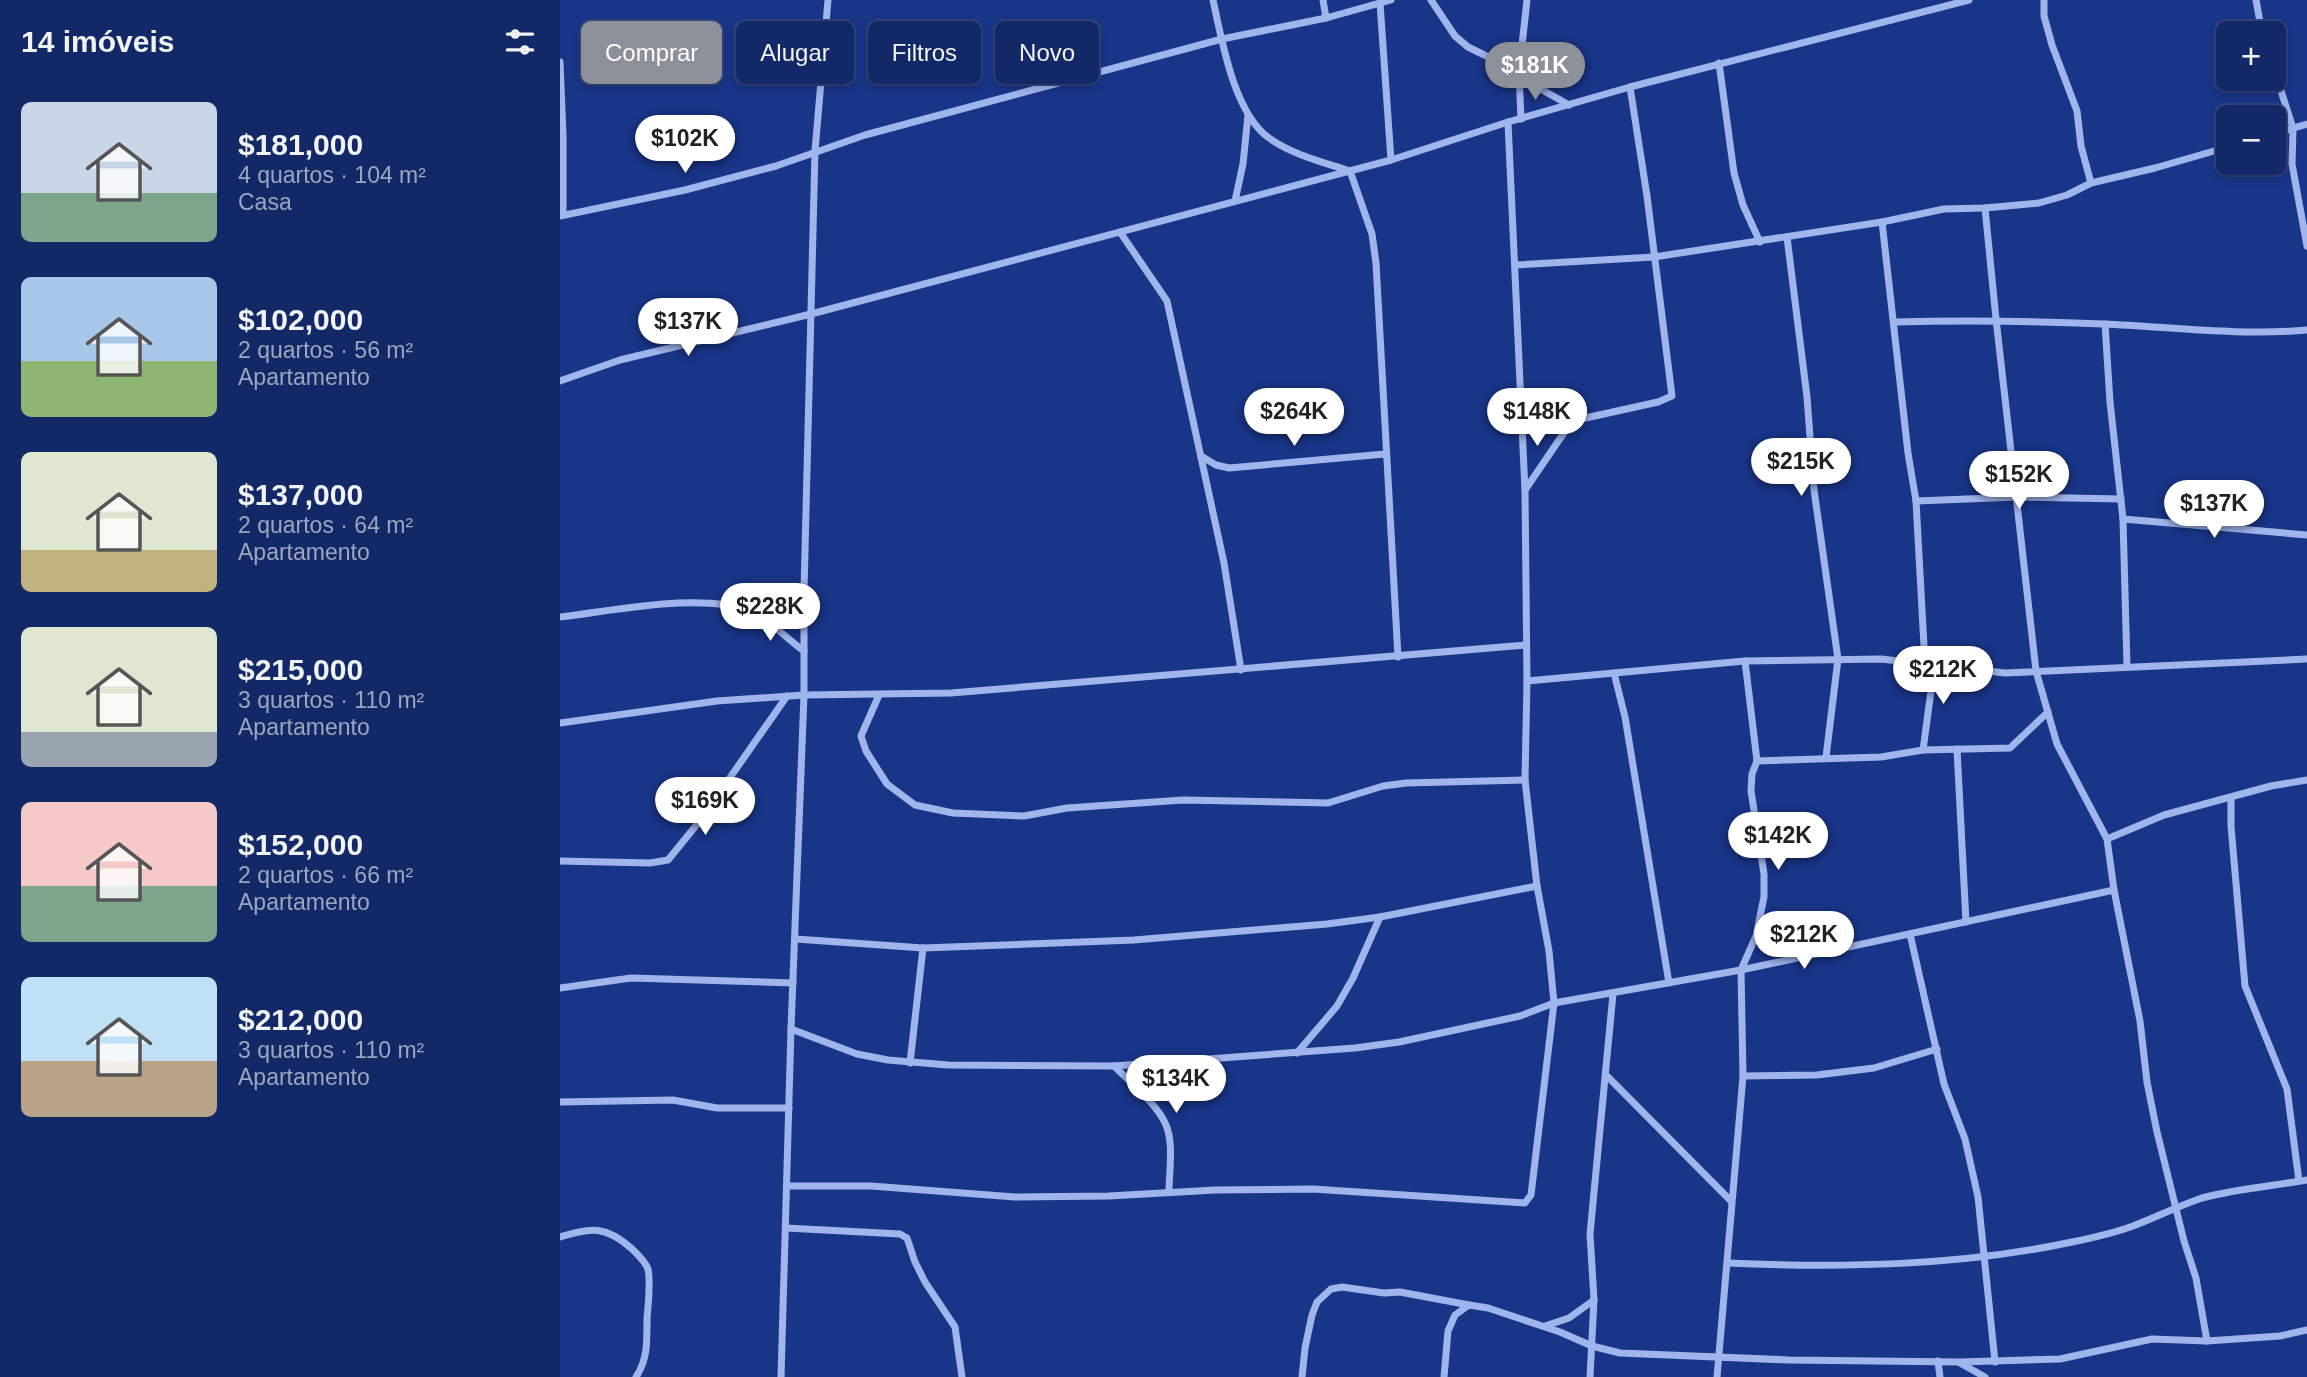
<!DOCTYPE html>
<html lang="pt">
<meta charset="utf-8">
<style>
body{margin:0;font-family:Arial,sans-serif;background:#1c306c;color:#f1f3f6;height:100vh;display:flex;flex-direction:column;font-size:26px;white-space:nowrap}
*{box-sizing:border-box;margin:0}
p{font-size:23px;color:#9da6bf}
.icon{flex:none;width:38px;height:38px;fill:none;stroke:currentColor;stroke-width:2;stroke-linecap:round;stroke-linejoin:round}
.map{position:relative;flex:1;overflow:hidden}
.details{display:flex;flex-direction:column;background:#132866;width:560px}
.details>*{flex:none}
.guide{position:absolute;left:21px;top:21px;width:665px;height:63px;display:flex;gap:14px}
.tools{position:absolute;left:1656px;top:21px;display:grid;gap:14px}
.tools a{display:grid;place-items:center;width:70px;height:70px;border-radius:10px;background:#132866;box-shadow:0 4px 10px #0003,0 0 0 2px #32447a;font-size:35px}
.price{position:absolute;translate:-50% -60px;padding:0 16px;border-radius:24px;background:#fff;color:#222;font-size:23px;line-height:46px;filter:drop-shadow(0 2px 4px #0008)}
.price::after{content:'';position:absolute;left:50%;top:42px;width:21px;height:16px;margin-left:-10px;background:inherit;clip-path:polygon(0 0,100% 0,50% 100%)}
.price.active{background:#8c9099;color:#fff}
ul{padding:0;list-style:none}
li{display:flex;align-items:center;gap:21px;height:175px;padding:0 21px}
li span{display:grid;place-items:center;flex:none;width:196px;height:140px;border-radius:10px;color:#555}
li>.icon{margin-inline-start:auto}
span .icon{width:84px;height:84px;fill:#fffc;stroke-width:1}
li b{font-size:30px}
h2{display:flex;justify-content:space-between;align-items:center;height:84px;padding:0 21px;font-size:30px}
.pill{padding:0 24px;border-radius:10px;background:#132866;box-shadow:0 4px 10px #0003,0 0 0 2px #32447a;font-size:24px;line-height:63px}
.pill.active{background:#8c9099;color:#fff}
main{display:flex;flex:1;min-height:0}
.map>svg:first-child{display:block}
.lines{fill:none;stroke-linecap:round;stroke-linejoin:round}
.minor{stroke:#a1b5ed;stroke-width:7}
</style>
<main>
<section class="details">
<h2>14 imóveis<svg class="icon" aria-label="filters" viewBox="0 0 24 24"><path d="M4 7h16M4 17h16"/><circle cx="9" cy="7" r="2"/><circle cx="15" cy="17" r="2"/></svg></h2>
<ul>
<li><span style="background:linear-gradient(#c9d6e8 65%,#7fa58c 0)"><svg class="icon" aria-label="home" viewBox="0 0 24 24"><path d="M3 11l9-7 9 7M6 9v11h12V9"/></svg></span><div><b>$181,000</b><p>4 quartos · 104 m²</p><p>Casa</p></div></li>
<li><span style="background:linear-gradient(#a9c7e8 60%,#8fb573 0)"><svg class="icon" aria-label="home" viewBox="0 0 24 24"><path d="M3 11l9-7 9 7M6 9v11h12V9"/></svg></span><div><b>$102,000</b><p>2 quartos · 56 m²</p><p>Apartamento</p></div></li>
<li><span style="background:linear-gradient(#dfe7d0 70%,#c2b280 0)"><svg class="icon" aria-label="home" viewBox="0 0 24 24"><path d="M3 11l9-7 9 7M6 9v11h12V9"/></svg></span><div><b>$137,000</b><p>2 quartos · 64 m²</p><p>Apartamento</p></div></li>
<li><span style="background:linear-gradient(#dfe7d0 75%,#9aa5b1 0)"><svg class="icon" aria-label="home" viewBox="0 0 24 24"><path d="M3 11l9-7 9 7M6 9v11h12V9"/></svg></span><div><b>$215,000</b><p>3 quartos · 110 m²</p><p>Apartamento</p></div></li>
<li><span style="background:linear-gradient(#f6c9c9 60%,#7fa58c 0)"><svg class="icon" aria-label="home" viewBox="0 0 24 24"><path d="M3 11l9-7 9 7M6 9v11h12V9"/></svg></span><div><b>$152,000</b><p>2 quartos · 66 m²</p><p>Apartamento</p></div></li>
<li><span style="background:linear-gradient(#bfe0f5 60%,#b9a48a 0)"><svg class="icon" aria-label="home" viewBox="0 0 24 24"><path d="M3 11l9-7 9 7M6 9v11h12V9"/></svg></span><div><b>$212,000</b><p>3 quartos · 110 m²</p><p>Apartamento</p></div></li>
</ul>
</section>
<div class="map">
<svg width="1747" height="1377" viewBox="0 0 1747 1377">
<rect width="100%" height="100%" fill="#193588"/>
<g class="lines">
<g class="minor">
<path d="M 653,0 C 662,41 674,113 709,138 C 733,155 763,162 790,171 L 812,234 L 816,263 L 838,657"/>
<path d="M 763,0 L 766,18"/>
<path d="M 871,0 L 895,36 L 908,47 L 959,72 L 979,88 L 1009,105"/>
<path d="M 1484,0 L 1484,16 L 1492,45 L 1517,111 L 1521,146 L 1531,183"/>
<path d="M 1696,0 L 1702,33"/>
<path d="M 820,3 L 831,160"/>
<path d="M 0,62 L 3,135 L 3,215"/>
<path d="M 1159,63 L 1174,173 L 1183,205 L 1200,242"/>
<path d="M 1713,66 L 1733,128 L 1732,164 L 1747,246"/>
<path d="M 961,119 L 959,72 L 967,0"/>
<path d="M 1713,134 L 1747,124"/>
<path d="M 675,201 L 683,164 L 688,115"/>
<path d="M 1425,208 L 1436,319 L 1476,671 L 1497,744 L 1547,839 L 1554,890 L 1580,1021 L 1587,1082 L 1597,1132 L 1624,1241 L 1636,1278 L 1647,1341"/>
<path d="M 0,216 L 125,190 L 216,166 L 305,135 L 662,39 L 766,18 L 831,0"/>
<path d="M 1322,222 L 1348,453 L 1356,501 L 1365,664 L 1371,691 L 1363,750"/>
<path d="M 560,232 L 607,301 L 664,563 L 681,670"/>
<path d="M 1227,237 L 1247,397 L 1254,490 L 1278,659 L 1266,757"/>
<path d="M 956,265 L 1094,257 L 1322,222 L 1384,209 L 1425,208 L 1479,203 L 1507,195 L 1531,183 L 1595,168 L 1668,147"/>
<path d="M 1335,322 C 1405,320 1474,321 1544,324 C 1612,327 1679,336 1747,330"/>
<path d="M 1545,324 L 1550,402 L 1563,519 L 1567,666"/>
<path d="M 0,381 L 60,360 L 251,314 L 831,160 L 948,122 L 1070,87 L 1409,0"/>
<path d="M 962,418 L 1012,421 L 1098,402 L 1112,396 L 1087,196 L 1070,87"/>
<path d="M 641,456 L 656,465 L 669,468 L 825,454"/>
<path d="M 965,490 L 1012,421"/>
<path d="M 1356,501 L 1458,497 L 1561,499"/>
<path d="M 1563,519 L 1747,535"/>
<path d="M 192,613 L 244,591"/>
<path d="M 0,617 C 53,611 143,591 192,612 C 211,621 227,639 244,651"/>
<path d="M 1054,673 L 1065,717 L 1109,983"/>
<path d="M 967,681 L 1185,661 L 1321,659 L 1445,673 L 1747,659"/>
<path d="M 319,695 L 301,736 L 306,751 L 327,784 L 355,805 L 393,813 L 464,816 L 507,808 L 623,800 L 768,803 L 823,786 L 846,783 L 965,780"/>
<path d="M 0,723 L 157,701 L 244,695 L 391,693 L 966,645"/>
<path d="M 1397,749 L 1406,922"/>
<path d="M 1197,761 L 1321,757 L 1363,750 L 1450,748 L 1488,712"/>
<path d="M 1671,798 L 1671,826 L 1685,986 L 1727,1089 L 1739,1181"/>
<path d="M 1547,839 L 1604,815 L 1711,786 L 1747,780"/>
<path d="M 0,861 L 90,863 L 108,860 L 139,822 L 227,696"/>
<path d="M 1350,934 L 1384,1084 L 1405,1139 L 1418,1197 L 1435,1362"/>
<path d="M 236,939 L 363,948 L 574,940 L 767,924 L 820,917 L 977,886"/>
<path d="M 0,988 L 71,978 L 233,983"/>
<path d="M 231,1029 L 297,1054 L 328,1060 L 388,1065 L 554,1066 L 795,1048 L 839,1042 L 960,1016 L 994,1003 L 1181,970 L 1554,890"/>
<path d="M 737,1053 L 777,1006 L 793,978 L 820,917"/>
<path d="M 350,1063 L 363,948"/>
<path d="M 554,1066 C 569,1081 598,1105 606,1125 C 614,1144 609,1172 609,1192"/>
<path d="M 1046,1075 L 1171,1201"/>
<path d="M 1183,1076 L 1257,1075 L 1314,1068 L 1377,1049"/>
<path d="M 0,1102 L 113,1100 L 157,1108 L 229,1108"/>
<path d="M 227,1186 L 311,1186 L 455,1197 L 549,1196 L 655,1190 L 753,1189 L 965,1203 L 971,1195 L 994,1003 L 989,951 L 977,886 L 965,780 L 967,681 L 965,491 L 948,122"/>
<path d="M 226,1228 L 340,1234 L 347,1238 L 355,1262 L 365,1282 L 395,1327 L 402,1377"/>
<path d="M 0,1237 C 31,1227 46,1226 71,1248 C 77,1254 85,1261 88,1269 C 91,1284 88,1304 87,1319 C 87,1340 88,1359 76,1377"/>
<path d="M 1168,1263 C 1282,1268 1400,1266 1512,1242 C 1532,1238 1554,1233 1573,1226 C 1597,1217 1618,1206 1642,1198 C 1676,1189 1713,1186 1747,1180"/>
<path d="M 985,1326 L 1009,1318 L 1034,1300"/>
<path d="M 1378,1361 L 1380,1377"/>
<path d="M 1400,1363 L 1425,1377"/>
<path d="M 221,1377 L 231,1029 L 244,695 L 244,591 L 255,151 L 268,0"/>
<path d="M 742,1377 L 745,1348 L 752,1315 L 757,1302 L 771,1289 L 782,1287 L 824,1293 L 840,1292 L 909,1305"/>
<path d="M 884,1377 L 888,1331 L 895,1315 L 909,1305 L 928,1308 L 1000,1332 L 1032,1346 L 1060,1353 L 1229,1360 L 1400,1362 L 1500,1359 L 1592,1339 L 1647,1341 L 1720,1336 L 1747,1330"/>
<path d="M 1030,1377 L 1034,1300 L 1030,1234 L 1053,994"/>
<path d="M 1157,1377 L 1183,1076 L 1181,970 L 1196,936 L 1204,897 L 1204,874 L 1191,791 L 1192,774 L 1197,761 L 1185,661"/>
</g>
</g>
</svg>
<div class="tools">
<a>+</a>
<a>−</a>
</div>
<b class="price active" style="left:975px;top:102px">$181K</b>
<b class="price" style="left:125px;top:175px">$102K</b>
<b class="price" style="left:128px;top:358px">$137K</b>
<b class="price" style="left:734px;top:448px">$264K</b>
<b class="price" style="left:977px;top:448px">$148K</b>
<b class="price" style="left:1241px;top:498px">$215K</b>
<b class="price" style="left:1459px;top:511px">$152K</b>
<b class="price" style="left:1654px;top:540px">$137K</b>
<b class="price" style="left:210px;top:643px">$228K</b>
<b class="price" style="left:1383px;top:706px">$212K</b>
<b class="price" style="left:145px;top:837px">$169K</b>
<b class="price" style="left:1218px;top:872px">$142K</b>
<b class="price" style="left:1244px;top:971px">$212K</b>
<b class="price" style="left:616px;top:1115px">$134K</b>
<div class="guide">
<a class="pill active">Comprar</a>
<a class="pill">Alugar</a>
<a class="pill">Filtros</a>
<a class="pill">Novo</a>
</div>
</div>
</main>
